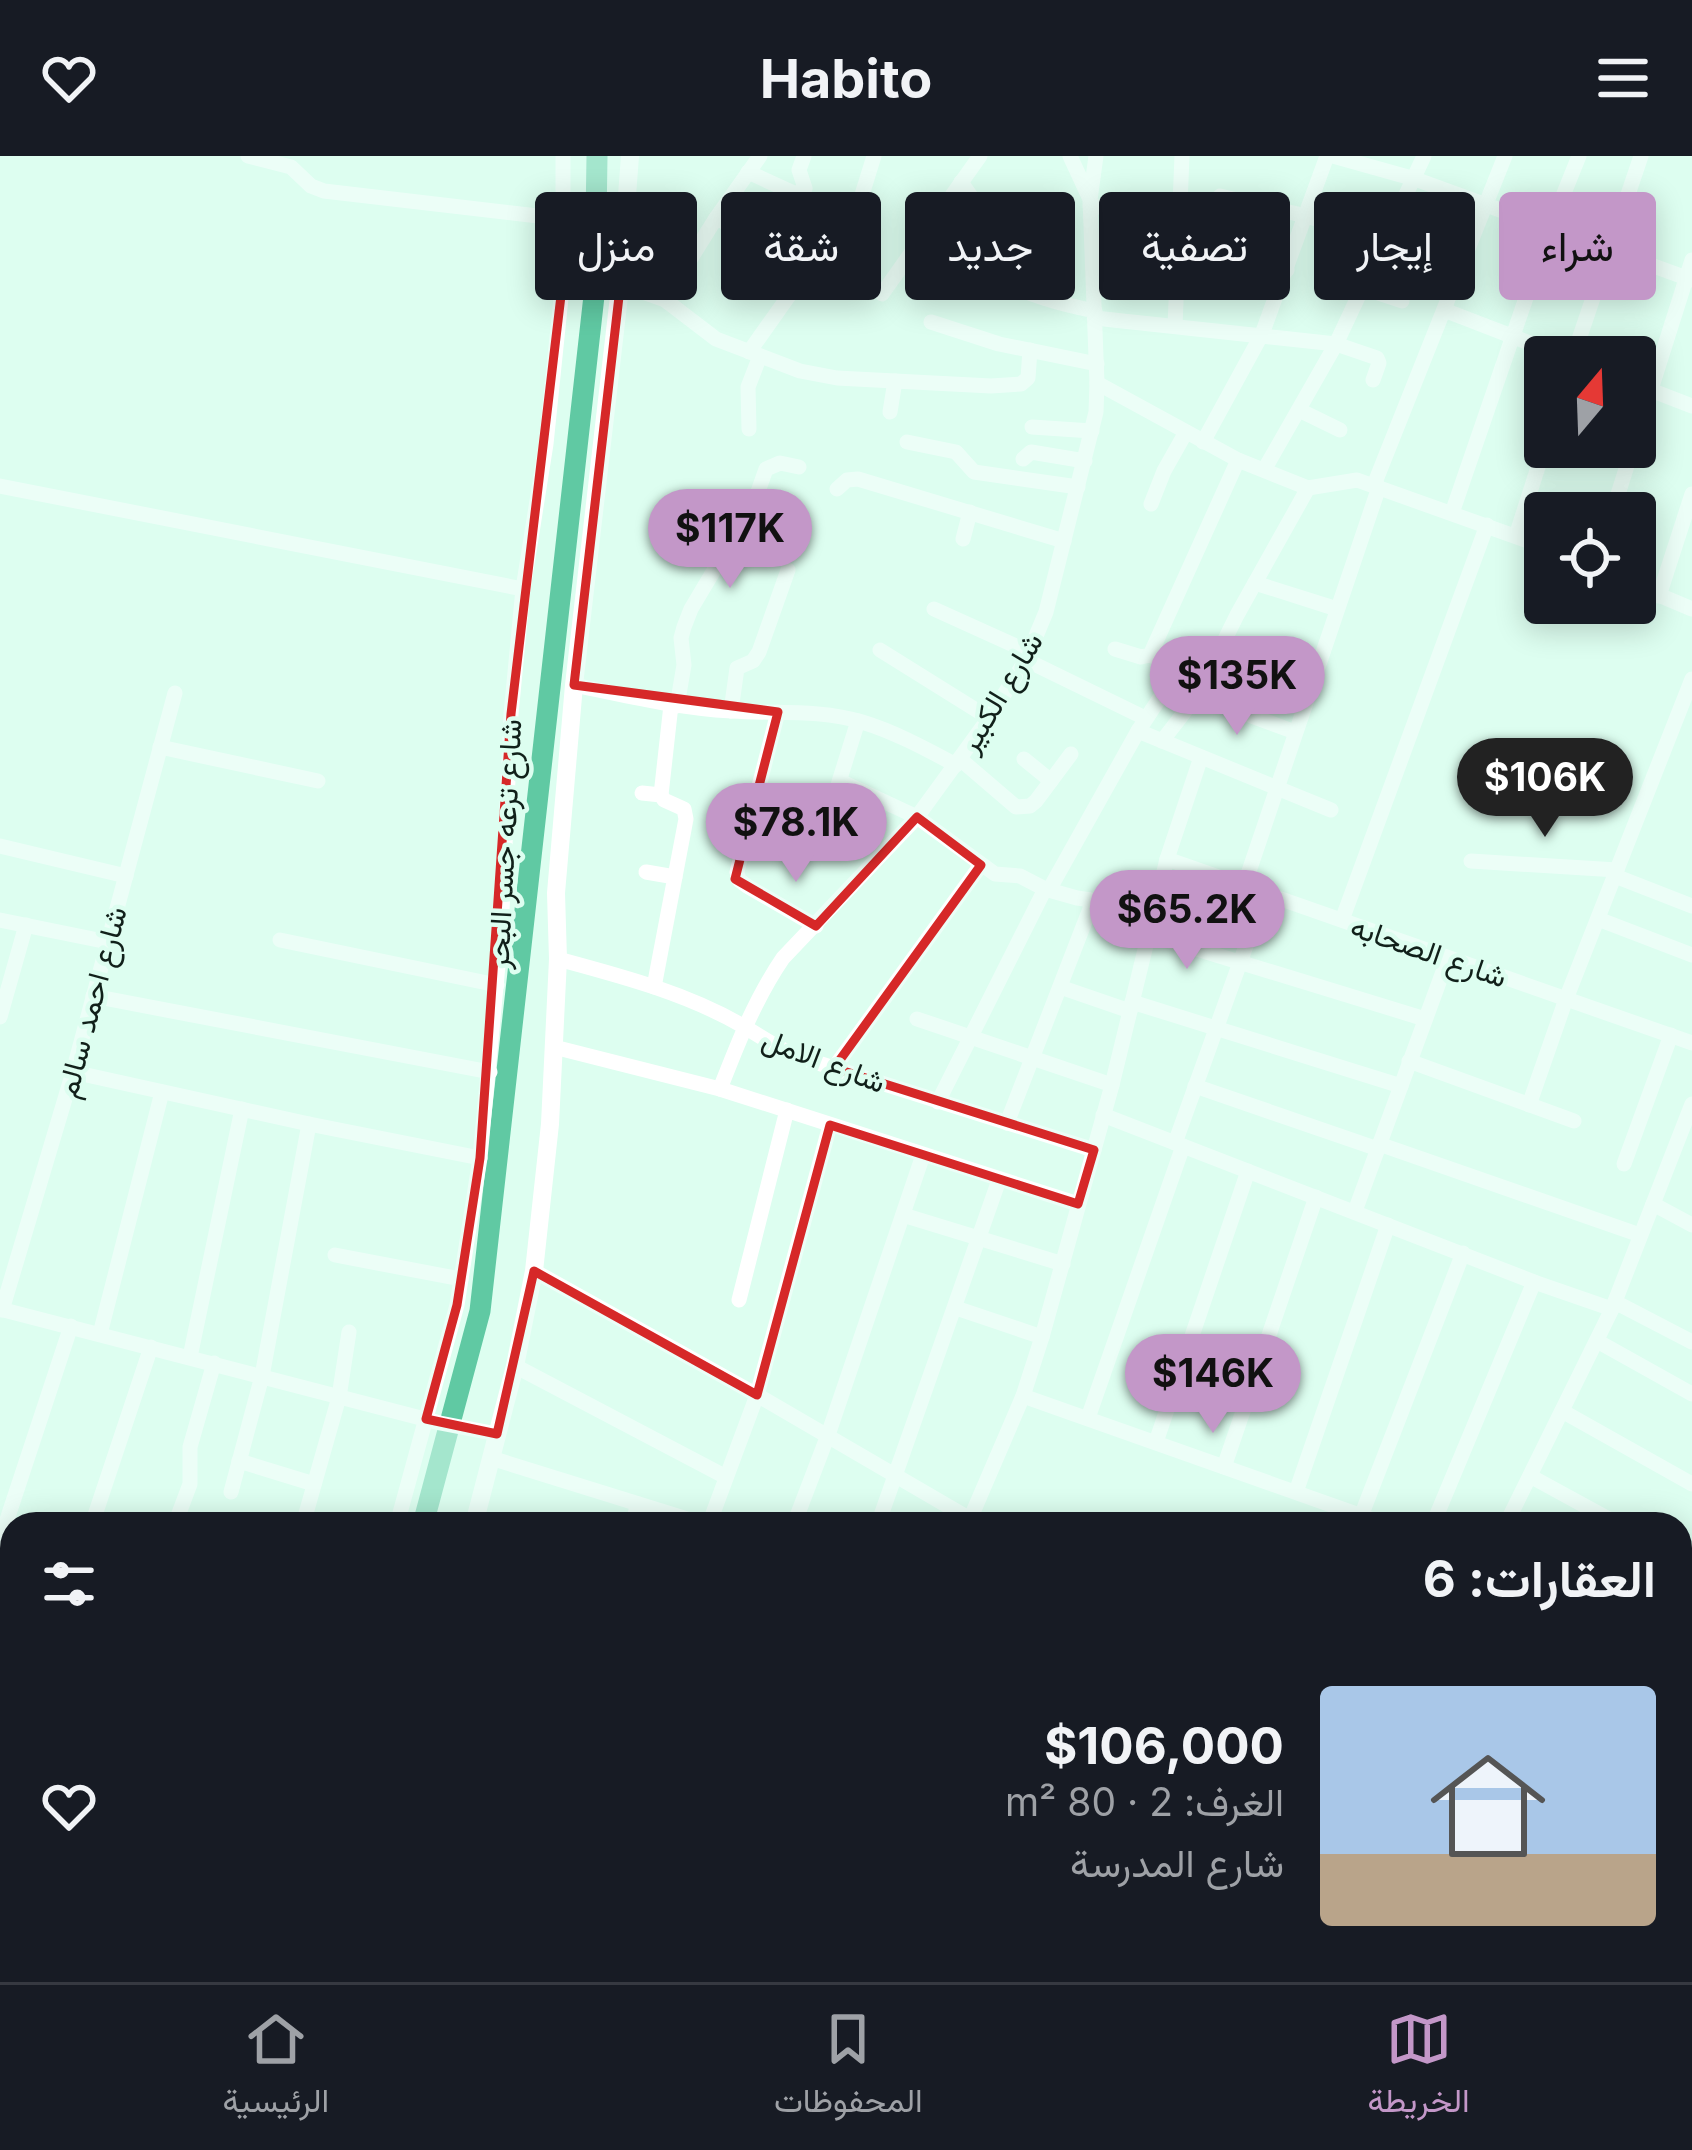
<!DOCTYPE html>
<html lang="ar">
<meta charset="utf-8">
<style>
body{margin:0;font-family:Inter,Vazirmatn,sans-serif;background:#20242c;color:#f1f3f6;direction:rtl;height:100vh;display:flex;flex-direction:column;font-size:45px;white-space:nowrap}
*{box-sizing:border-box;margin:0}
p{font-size:39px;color:#9ea1a6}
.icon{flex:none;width:66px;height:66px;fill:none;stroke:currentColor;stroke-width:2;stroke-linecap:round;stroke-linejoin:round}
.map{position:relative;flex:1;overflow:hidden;direction:ltr}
.side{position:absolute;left:0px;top:1356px;width:1692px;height:471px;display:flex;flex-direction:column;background:#171b24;border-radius:36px 36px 0 0;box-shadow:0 6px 30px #0003;direction:rtl}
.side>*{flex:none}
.banner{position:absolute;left:36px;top:36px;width:1620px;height:108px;direction:rtl;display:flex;gap:24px}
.needle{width:78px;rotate:19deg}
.fabs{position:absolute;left:1524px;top:180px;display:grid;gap:24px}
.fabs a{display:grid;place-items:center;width:132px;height:132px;border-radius:12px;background:#171b24;box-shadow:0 6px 30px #0003;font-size:60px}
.price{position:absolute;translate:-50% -102px;padding:0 27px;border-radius:42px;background:#c397c8;color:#111;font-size:39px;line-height:78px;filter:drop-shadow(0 3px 6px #0008)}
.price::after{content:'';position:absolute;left:50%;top:72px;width:36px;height:27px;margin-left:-18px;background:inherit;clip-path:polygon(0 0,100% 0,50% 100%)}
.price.selected{background:#222;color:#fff}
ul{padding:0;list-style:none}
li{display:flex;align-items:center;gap:36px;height:300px;padding:0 36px}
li+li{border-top:3px solid #363941}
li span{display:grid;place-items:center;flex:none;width:336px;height:240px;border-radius:12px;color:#555}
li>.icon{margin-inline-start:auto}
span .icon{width:144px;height:144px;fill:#fffc;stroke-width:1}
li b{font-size:51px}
h2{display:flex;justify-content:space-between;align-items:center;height:144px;padding:0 36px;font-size:51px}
.chip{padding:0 42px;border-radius:12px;background:#171b24;box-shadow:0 6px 30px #0003;font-size:42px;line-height:108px}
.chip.selected{background:#c397c8;color:#111}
header{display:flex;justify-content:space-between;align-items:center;height:156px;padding:0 36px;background:#171b24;font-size:54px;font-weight:700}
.dock{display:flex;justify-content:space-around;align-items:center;height:168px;border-top:3px solid #363941;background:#171b24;font-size:33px;color:#9ea1a6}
.dock a{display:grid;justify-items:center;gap:6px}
.dock .selected{color:#c397c8}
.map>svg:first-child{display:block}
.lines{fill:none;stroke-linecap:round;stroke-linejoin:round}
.canal{stroke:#60c9a3;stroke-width:21}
.minor{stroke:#fff;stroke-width:15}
.tertiary{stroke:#fff;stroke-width:18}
.marked{fill:none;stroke:#d62828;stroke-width:9;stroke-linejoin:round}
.labels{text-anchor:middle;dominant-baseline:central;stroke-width:9;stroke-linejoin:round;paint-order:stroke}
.street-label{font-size:30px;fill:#11201a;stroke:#ddfef0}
</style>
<header><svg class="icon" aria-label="menu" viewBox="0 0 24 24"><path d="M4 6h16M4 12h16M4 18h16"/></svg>Habito<svg class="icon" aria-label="heart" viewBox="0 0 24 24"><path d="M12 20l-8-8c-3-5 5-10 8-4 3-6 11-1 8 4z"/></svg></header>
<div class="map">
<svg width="1692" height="1826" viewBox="0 0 1692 1826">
<rect width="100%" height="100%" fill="#ddfef0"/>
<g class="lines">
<g class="canal">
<path d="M 423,1368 L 480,1155 L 595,131 L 597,0"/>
<path d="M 299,1826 L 302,1815"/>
</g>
<g class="minor">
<path d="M 248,0 L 291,11 L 311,30 L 324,35 L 563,63"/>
<path d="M 1070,0 L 1089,41"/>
<path d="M 1333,0 L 1415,23 L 1692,124"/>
<path d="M 748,16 L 796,38 L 805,32 L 799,14 L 804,0"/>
<path d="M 961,26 L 984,59"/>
<path d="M 1220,40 L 1306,60 L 1463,105"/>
<path d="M 1090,50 L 1179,59"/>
<path d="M 716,62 L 778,93"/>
<path d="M 843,104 L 857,79 L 860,66 L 861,42 L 874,0"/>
<path d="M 1219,105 L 1287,114"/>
<path d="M 943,116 C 948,110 956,98 965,99 C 974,99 986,116 995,121 C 1027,139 1060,148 1095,155"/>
<path d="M 563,123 L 637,134 L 665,144 L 716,183 L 800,215 L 837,222 L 991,230 L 1021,228 L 1028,222 L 1030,194"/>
<path d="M 1363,132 L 1402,145"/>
<path d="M 882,138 L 980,0"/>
<path d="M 665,144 L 716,62 L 760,0"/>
<path d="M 1444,154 L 1566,201"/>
<path d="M 1095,162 L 1336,188 L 1377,202 L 1379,207 L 1373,224"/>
<path d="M 931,166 L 999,188 L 1097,208"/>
<path d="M 1175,170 L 1182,0"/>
<path d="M 749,196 L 805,117"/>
<path d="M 1573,201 L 1641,0"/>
<path d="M 1097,227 L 1238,304 L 1308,332 L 1357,324 L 1545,391"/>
<path d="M 1635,228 L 1692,250"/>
<path d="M 1299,254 L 1340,274"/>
<path d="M 890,256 L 895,225"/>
<path d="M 1032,271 L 1092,275"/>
<path d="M 749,273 L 748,231 L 760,200"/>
<path d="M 1635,284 L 1692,104"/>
<path d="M 907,286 L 956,296 L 974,316 L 1078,331"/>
<path d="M 1203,286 L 1262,178 L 1327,0"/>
<path d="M 1023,303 L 1031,296 L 1085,305"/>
<path d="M 1264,314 L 1336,188 L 1424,0"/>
<path d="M 1374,329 L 1505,0"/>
<path d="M 0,330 L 523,433"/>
<path d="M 837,333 L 847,324 L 858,323 L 1064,385"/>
<path d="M 1151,348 L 1164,315 L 1186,276"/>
<path d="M 1452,357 L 1550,72 L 1579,0"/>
<path d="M 1612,357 L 1633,291"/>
<path d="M 1516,380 L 1545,289"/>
<path d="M 963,383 L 970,356"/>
<path d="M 1255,427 L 1337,453"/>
<path d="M 1635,429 L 1692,453"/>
<path d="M 1659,440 L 1692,338"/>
<path d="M 934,453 L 1029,496"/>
<path d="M 1115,493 L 1141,501 L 1150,499 L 1238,304"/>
<path d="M 880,494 L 989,562"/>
<path d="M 1026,504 L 1145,562"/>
<path d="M 1214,506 L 1306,545"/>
<path d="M 574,529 C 627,540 678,552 732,555 C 775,558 820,553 862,566 C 895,576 926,593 956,609"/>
<path d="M 1197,540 L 1295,576"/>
<path d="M 677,550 L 684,509 L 681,482 L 684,471 L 691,453 L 754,347 L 766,313 L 780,307 L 799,311"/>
<path d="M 731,555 L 737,512 L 753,505 L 759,496 L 788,414"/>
<path d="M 778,556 L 737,716 L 739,724 L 747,730 L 816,770"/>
<path d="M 1138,575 L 1331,654"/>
<path d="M 1162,585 L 1197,540 L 1237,459 L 1308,332"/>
<path d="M 160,591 L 318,625"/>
<path d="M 960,603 L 1016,651 L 1030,650 L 1036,645 L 1071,598"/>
<path d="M 1024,603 L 1051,625"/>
<path d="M 840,625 L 917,661 L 995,718 L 1020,720 L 1045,733 L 1077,742 L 1154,753"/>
<path d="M 642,637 L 661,639"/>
<path d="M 756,641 L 824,663 L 828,661 L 858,565"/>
<path d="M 747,676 L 775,684"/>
<path d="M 0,690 L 126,720"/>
<path d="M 1167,703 L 1692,887"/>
<path d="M 1471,705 L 1617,714"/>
<path d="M 646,716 L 675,721"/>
<path d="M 1615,720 L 1692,750"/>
<path d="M 1244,730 L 1379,331"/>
<path d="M 1049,734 L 1138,575 L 1177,516 L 1176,510 L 1150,499"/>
<path d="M 1598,763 L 1692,799"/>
<path d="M 0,764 L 108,786"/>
<path d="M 1342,764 L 1487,369"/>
<path d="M 1148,778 L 1425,863"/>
<path d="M 280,784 L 497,829"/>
<path d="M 558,803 C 621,820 686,837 743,870 C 762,881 778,893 799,901 L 1094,994"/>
<path d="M 654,831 L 686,663 L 684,653 L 664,644 L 661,639 L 671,549"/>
<path d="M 1060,831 L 1130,855"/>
<path d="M 93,840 L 490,916"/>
<path d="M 1132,846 L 1401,930"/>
<path d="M 0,861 L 26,769"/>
<path d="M 917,863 L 1112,929"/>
<path d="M 554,891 L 720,933 L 1078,1048"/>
<path d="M 1409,905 L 1574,965"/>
<path d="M 834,912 L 981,709"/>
<path d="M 73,916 L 309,968 L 480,1002"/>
<path d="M 1195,930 L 1378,993"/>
<path d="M 720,933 C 738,887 755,843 783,802 L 917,661 L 989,562 L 1026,504 L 1046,456 L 1096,256 L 1097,227 L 1090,44 L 1096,0"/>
<path d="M 938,946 L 1045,733"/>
<path d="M 1529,949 L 1566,843 L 1692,523"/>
<path d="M 1103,959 L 1534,1126 L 1612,1153"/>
<path d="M 1007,967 L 1093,745"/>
<path d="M 1175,987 L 1265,737"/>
<path d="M 1379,988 L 1640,1079"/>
<path d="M 1624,1008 L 1671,879"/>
<path d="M 1653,1048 L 1692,1069"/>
<path d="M 1355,1055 L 1448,802"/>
<path d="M 903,1059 L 1063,1108"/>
<path d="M 335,1099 L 461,1123"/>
<path d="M 534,1115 L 757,1239 L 970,1363"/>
<path d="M 739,1144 L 787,954"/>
<path d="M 1615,1146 L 1692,1186"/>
<path d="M 956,1152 L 1042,1181"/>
<path d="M 0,1153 L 440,1267 L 497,1278"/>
<path d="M 2,1154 L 73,916 L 175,537"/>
<path d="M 100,1178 L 162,936"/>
<path d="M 1597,1185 L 1692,1238"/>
<path d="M 190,1201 L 242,953"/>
<path d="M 515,1210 L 726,1321"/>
<path d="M 1023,1240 L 1385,1368"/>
<path d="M 1562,1255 L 1692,1328"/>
<path d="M 1088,1262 L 1183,990"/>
<path d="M 1156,1286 L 1248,1015"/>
<path d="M 491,1302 L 703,1368"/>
<path d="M 239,1305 L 314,1328"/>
<path d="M 1224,1311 L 1316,1041"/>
<path d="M 1530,1320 L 1618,1368"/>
<path d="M 231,1336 L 262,1220 L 309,968"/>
<path d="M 1296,1336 L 1388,1069"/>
<path d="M 92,1368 L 151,1191"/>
<path d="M 175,1368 L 190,1328 L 190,1291 L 214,1207"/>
<path d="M 303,1368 L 339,1241 L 349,1176"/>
<path d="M 397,1368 L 457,1149 L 480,1002 L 501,777 L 511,558 L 523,433 L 546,288 L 563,123 L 563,0"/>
<path d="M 632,1368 L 638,1348"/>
<path d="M 709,1368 L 757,1239 L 830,969"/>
<path d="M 794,1368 L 828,1279 L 923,999"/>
<path d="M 878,1368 L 999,1024"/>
<path d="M 968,1368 L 1023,1240 L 1042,1181 L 1112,929 L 1167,703 L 1201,601"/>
<path d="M 1358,1368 L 1463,1097"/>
<path d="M 1433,1368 L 1534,1126"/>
<path d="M 1506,1368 L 1612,1153 L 1692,948"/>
<path d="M 0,1385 L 71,1170"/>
<path d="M 1680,1401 L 1692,1408"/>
<path d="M 0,1427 L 12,1432"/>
<path d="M 1680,1496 L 1692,1502"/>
<path d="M 0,1630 L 12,1597"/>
<path d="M 0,1664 L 12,1669"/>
<path d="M 0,1722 L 12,1727"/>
<path d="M 239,1815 L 262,1824"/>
<path d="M 405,1815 L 440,1826"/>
<path d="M 467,1815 L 502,1826"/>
<path d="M 8,1826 L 12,1815"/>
<path d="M 525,1826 L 528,1815"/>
<path d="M 628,1826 L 631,1815"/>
<path d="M 721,1826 L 724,1815"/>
<path d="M 799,1826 L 803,1815"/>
<path d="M 902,1826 L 906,1815"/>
<path d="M 1425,1826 L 1430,1815"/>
</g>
<g class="tertiary">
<path d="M 474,1368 L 515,1210 L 534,1115 L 550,968 L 558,803 L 556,737 L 574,529 L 620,132 L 630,0"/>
<path d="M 1680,1676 L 1692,1654"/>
<path d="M 331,1826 L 334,1815"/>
<path d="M 1601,1826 L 1606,1815"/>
</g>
</g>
<path d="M0 0H1692V1826H0ZM 563,123 L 620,132 L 574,529 L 778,556 L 735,723 L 816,770 L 917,661 L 981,709 L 834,912 L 1094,994 L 1078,1048 L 830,969 L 757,1239 L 534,1115 L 497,1278 L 426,1263 L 457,1149 L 480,1002 L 511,558 Z" fill="#ddfef0" fill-opacity=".55" fill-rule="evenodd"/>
<path class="marked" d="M 563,123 L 620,132 L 574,529 L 778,556 L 735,723 L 816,770 L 917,661 L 981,709 L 834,912 L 1094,994 L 1078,1048 L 830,969 L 757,1239 L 534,1115 L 497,1278 L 426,1263 L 457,1149 L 480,1002 L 511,558 Z"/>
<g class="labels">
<g class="street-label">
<text transform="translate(1000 536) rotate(-59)">شارع الكبير</text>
<text transform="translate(504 688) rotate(-87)">شارع ترعه جسر البحر</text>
<text transform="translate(1429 795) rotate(19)">شارع الصحابه</text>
<text transform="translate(91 846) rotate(-75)">شارع احمد سالم</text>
<text transform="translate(824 904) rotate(21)">شارع الامل</text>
</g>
</g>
</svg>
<div class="fabs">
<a><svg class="needle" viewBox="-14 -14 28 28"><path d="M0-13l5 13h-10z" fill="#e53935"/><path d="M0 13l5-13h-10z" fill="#9ea1a6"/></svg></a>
<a><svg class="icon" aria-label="locate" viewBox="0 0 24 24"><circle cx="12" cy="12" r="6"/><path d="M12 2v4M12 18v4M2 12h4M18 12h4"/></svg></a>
</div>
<b class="price" style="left:730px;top:435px">$117K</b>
<b class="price" style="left:1237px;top:582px">$135K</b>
<b class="price selected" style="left:1545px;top:684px">$106K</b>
<b class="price" style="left:796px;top:729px">$78.1K</b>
<b class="price" style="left:1187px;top:816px">$65.2K</b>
<b class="price" style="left:1213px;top:1280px">$146K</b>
<div class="banner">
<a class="chip selected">شراء</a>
<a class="chip">إيجار</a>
<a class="chip">تصفية</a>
<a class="chip">جديد</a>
<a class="chip">شقة</a>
<a class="chip">منزل</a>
</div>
<section class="side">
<h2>العقارات: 6<svg class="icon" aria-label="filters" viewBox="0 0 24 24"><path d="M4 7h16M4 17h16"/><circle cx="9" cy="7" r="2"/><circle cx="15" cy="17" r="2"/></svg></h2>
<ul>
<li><span style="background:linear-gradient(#a9c7e8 70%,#b9a48a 0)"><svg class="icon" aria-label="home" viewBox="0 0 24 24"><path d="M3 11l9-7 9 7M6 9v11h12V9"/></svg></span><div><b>$106,000</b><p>الغرف: 2 · 80 m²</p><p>شارع المدرسة</p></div><svg class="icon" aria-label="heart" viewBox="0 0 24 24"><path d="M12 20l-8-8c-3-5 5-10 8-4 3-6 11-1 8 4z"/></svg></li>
</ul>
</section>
</div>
<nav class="dock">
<a class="selected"><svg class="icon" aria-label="map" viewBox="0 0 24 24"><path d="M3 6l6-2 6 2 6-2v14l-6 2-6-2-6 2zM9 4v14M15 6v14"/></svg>الخريطة</a>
<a><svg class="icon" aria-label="saved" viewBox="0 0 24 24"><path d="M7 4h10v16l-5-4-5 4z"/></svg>المحفوظات</a>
<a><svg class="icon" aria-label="home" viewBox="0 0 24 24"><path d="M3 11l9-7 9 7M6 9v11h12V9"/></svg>الرئيسية</a>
</nav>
